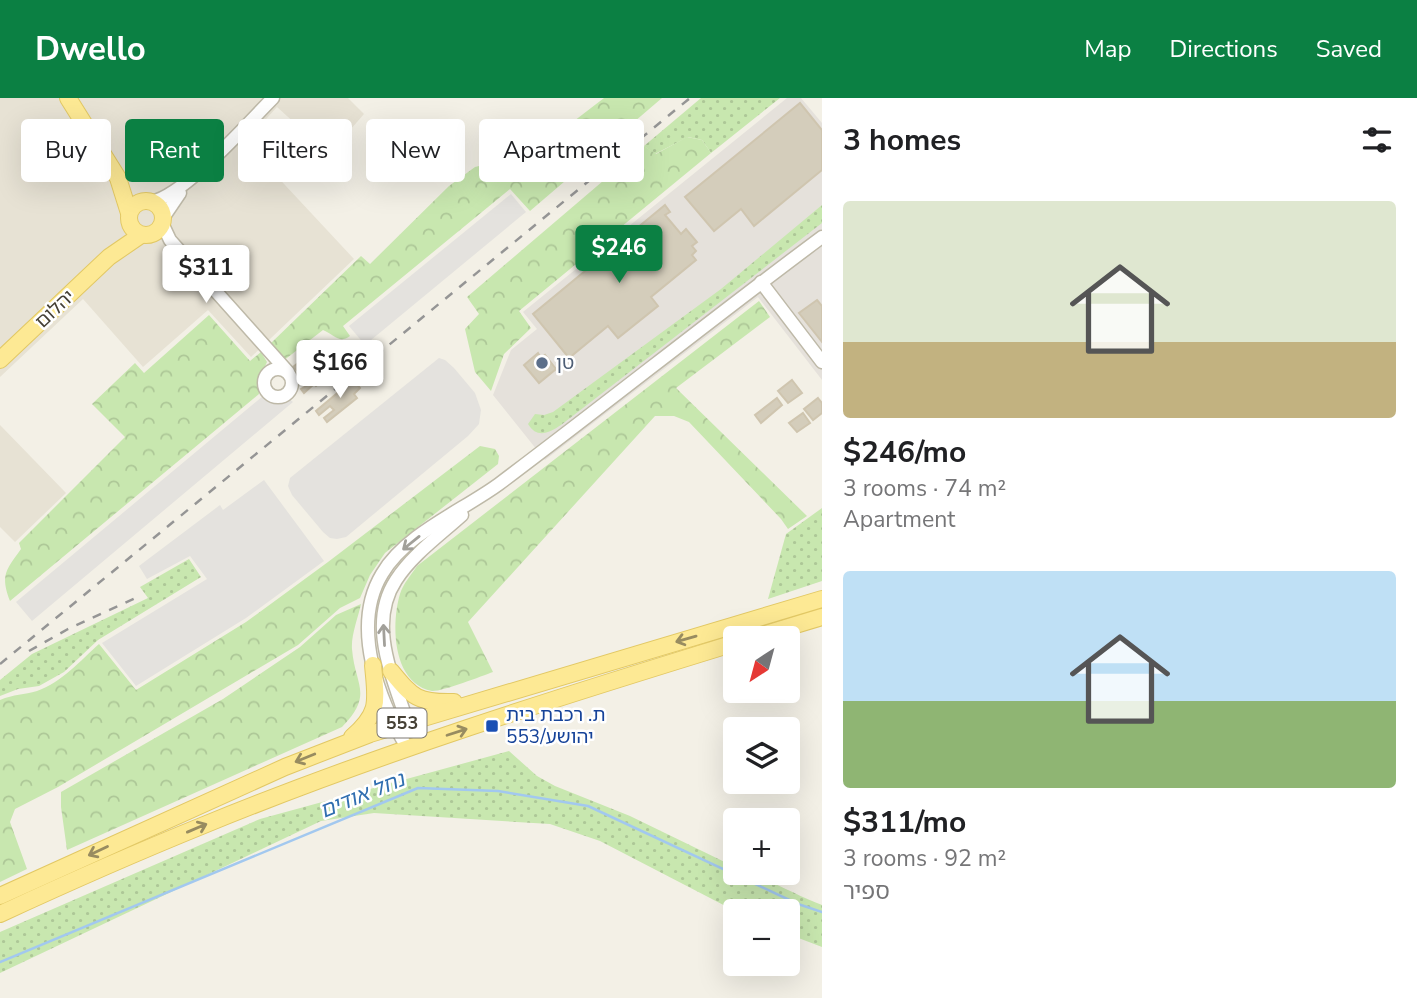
<!DOCTYPE html>
<meta charset="utf-8">
<style>
body{margin:0;font-family:"Nunito Sans","Noto Sans Hebrew",sans-serif;background:#f2f2f2;color:#202124;height:100vh;display:flex;flex-direction:column;font-size:26px;white-space:nowrap}
*{box-sizing:border-box;margin:0}
p{font-size:23px;color:#757577}
.icon{flex:none;width:38px;height:38px;fill:none;stroke:currentColor;stroke-width:2;stroke-linecap:round;stroke-linejoin:round}
.map{position:relative;flex:1;overflow:hidden}
.side{display:flex;flex-direction:column;background:#fff;width:595px}
.side>*{flex:none}
.guide{position:absolute;left:21px;top:21px;width:665px;height:63px;display:flex;gap:14px}
.needle{width:46px;rotate:216deg}
.fabs{position:absolute;left:723px;top:528px;display:grid;gap:14px}
.fabs a{display:grid;place-items:center;width:77px;height:77px;border-radius:7px;background:#fff;box-shadow:0 7px 28px #0002;font-size:35px}
.price{position:absolute;translate:-50% -60px;padding:0 16px;border-radius:7px;background:#fff;color:#222;font-size:23px;line-height:46px;filter:drop-shadow(0 2px 4px #0008)}
.price::after{content:'';position:absolute;left:50%;top:42px;width:21px;height:16px;margin-left:-10px;background:inherit;clip-path:polygon(0 0,100% 0,50% 100%)}
.price.current{background:#0b8043;color:#fff}
ul{padding:0;list-style:none}
li{display:grid;align-content:center;gap:14px;height:371px;padding:0 21px}
li span{display:grid;place-items:center;height:217px;border-radius:7px;color:#555}
li>.icon{margin-inline-start:auto}
span .icon{width:126px;height:126px;fill:#fffc;stroke-width:1}
li b{font-size:30px}
h2{display:flex;justify-content:space-between;align-items:center;height:84px;padding:0 21px;font-size:30px}
.pill{padding:0 24px;border-radius:7px;background:#fff;box-shadow:0 7px 28px #0002;font-size:24px;line-height:63px}
.pill.current{background:#0b8043;color:#fff}
header{display:flex;align-items:center;gap:42px;box-sizing:border-box;height:98px;padding:0 35px;background:#0b8043;color:#fff}
header strong{font-size:33px}
nav{display:flex;gap:38px;margin-inline-start:auto;font-size:24px}
main{display:flex;flex:1;min-height:0}
.map>svg:first-child{display:block}
.residential{fill:#e7e2d4}
.industrial{fill:#e5e1db}
.grass{fill:url(#grass-dots)}
.forest{fill:url(#forest-crowns)}
.parking{fill:#e4e2de}
.lines{fill:none;stroke-linecap:round;stroke-linejoin:round}
.stream{stroke:#a2c8ef;stroke-width:2.5}
.building{fill:#d4cdbb;stroke:#cfc5af;stroke-width:2}
.minor-casing{stroke:#beb9a8;stroke-width:15}
.major-casing{stroke:#e2c864;stroke-width:18}
.minor{stroke:#fff;stroke-width:12}
.major{stroke:#fde994;stroke-width:16}
.rail{stroke:#959595;stroke-width:2.5;stroke-dasharray:9 9;stroke-linecap:butt}
.oneway{stroke:#a2a09a}
.oneway2{stroke:#988c60}
.service-dot{fill:#5c6f8a;stroke:#fff;stroke-width:2.5}
.transit-dot{fill:#1a4fb4;stroke:#fff;stroke-width:2.5}
.labels{text-anchor:middle;dominant-baseline:central;stroke-width:5;stroke-linejoin:round;paint-order:stroke}
.shield{fill:#fff;stroke:#7d7972;stroke-width:2}
.shield-label{font-size:18px;font-weight:bold;fill:#454035}
.street-label{font-size:19px;fill:#454035;stroke:#fff}
.service-label{font-size:19px;fill:#4e5e75;stroke:#fff;text-anchor:start}
.transit-label{font-size:19px;fill:#164399;stroke:#fff;text-anchor:start}
.water-label{font-size:21px;font-style:italic;fill:#306eb0;stroke:#fff}
</style>
<header>
<strong>Dwello</strong>
<nav><a>Map</a><a>Directions</a><a>Saved</a></nav>
</header>
<main>
<div class="map">
<svg width="822" height="900" viewBox="0 0 822 900">
<defs>
<pattern id="grass-dots" width="8" height="8" patternUnits="userSpaceOnUse" patternTransform="scale(1.75)"><rect width="8" height="8" fill="#c8e7af"/><path d="M2 2h.1M6 6h.1" fill="none" stroke="#adc797" stroke-width="1.8" stroke-linecap="round"/></pattern>
<pattern id="forest-crowns" width="20" height="18" patternUnits="userSpaceOnUse" patternTransform="scale(1.75)"><rect width="20" height="18" fill="#c8e7af"/><path d="M2 6a3 3 0 1 1 6 0M12 15a3 3 0 1 1 6 0" fill="none" stroke="#adc797"/></pattern>
</defs>
<rect width="100%" height="100%" fill="#f3f0e6"/>
<g class="residential">
<path d="M 0,0 L 348,0 L 364,16 L 329,56 L 277,9 L 245,44 L 354,161 L 251,259 L 208,212 L 143,269 L 83,201 L 0,279 Z"/>
<path d="M 0,327 L 66,395 L 15,444 L 0,429 Z"/>
</g>
<path class="industrial" d="M 787,0 L 801,0 L 822,25 L 822,282 L 758,199 L 545,362 L 493,297 L 511,252 L 537,231 L 523,214 Z"/>
<g class="grass">
<path d="M 701,0 L 780,0 L 711,55 L 702,42 L 688,39 L 655,56 L 644,48 Z"/>
<path d="M 822,107 L 822,125 L 561,327 C 549,335 537,341 528,326 L 535,316 L 544,317 L 553,314 L 721,191 Z"/>
<path d="M 822,410 L 822,483 L 768,501 L 786,436 Z"/>
<path d="M 189,461 L 201,479 L 98,542 L 64,574 L 39,588 L 18,591 L 0,598 L 0,582 L 32,556 L 148,500 L 140,489 Z"/>
<path d="M 509,653 L 537,678 L 555,688 L 630,718 L 735,769 L 735,775 C 761,775 796,798 822,807 L 822,849 L 788,836 L 788,814 L 737,814 L 600,743 L 550,726 L 374,715 L 321,723 L 0,875 L 0,834 L 260,721 Z"/>
</g>
<g class="forest">
<path d="M 604,0 L 662,0 L 530,113 L 510,91 L 343,228 L 350,238 C 339,246 335,237 323,232 L 283,263 L 270,246 L 361,158 L 370,166 L 449,88 L 475,69 L 495,64 L 561,33 Z"/>
<path d="M 687,39 L 702,42 L 711,55 L 519,213 L 531,230 L 504,256 L 491,293 L 475,274 L 465,231 L 479,216 L 467,199 L 644,48 L 656,56 Z"/>
<path d="M 759,203 L 770,219 L 676,290 L 807,418 L 788,431 L 781,421 L 689,324 L 674,318 L 655,318 L 468,524 L 493,574 C 482,578 441,594 432,593 C 392,585 391,526 400,496 C 403,486 411,477 417,468 Z"/>
<path d="M 209,217 L 250,263 L 261,254 L 267,264 L 258,283 L 259,296 L 10,503 C 0,477 6,472 21,451 L 19,445 L 125,339 L 92,306 L 135,265 L 144,275 Z"/>
<path d="M 480,348 L 495,351 L 499,358 L 498,366 L 385,455 L 370,477 L 360,500 L 340,510 L 298,547 L 58,689 L 15,711 L 10,724 L 27,771 L 0,784 L 0,602 C 14,596 24,597 37,593 C 61,585 81,562 99,546 L 136,592 L 246,524 L 328,464 Z"/>
<path d="M 361,506 C 358,520 351,537 352,551 C 355,588 374,596 342,629 L 67,752 L 61,709 L 61,694 L 223,601 L 300,549 L 336,517 Z"/>
</g>
<g class="parking">
<path d="M 511,96 L 526,114 L 365,247 L 349,228 Z"/>
<path d="M 439,260 L 445,262 L 454,270 L 475,295 L 481,312 L 479,326 L 468,338 L 346,439 L 337,441 L 330,440 L 323,434 L 292,397 L 288,388 L 290,380 Z"/>
<path d="M 263,298 L 279,302 L 288,300 L 293,304 L 32,523 L 16,504 Z"/>
<path d="M 264,382 L 324,463 L 246,520 L 136,588 L 102,545 L 207,481 L 190,458 L 147,481 L 139,468 L 220,407 L 223,412 Z"/>
</g>
<g class="lines">
<path class="stream" d="M 0,864 L 418,690 L 498,693 L 588,708 L 798,806 L 822,814"/>
</g>
<g class="building">
<path d="M 800,5 L 822,32 L 822,72 L 754,128 L 741,111 L 714,133 L 685,99 Z"/>
<path d="M 665,107 L 670,114 L 665,117 L 681,136 L 686,131 L 697,144 L 692,148 L 696,153 L 692,157 L 696,162 L 651,199 L 658,208 L 618,240 L 608,228 L 569,260 L 533,216 Z"/>
<path d="M 817,202 L 822,208 L 822,244 L 799,215 Z"/>
<path d="M 538,255 L 541,260 L 545,257 L 556,271 L 539,285 L 524,267 Z"/>
<path d="M 308,257 L 318,268 L 329,258 L 339,269 L 316,288 L 314,286 L 304,295 L 301,291 L 306,288 L 301,283 L 305,279 L 293,269 Z"/>
<path d="M 353,282 L 360,290 L 354,296 L 357,300 L 327,324 L 324,320 L 334,312 L 330,308 L 319,317 L 316,313 Z"/>
<path d="M 792,282 L 802,295 L 788,305 L 778,293 Z"/>
<path d="M 777,300 L 782,307 L 761,325 L 755,317 Z"/>
<path d="M 818,300 L 822,305 L 822,315 L 813,322 L 804,311 Z"/>
<path d="M 803,315 L 810,325 L 797,334 L 789,325 Z"/>
</g>
<g class="lines">
<g class="minor-casing">
<g id="minor">
<path d="M 151,104 C 185,97 246,27 273,0"/>
<path d="M 163,120 L 180,95"/>
<path d="M 162,125 L 170,142 L 288,274"/>
<path d="M 761,184 L 822,264"/>
<circle cx="278" cy="285" r="14"/>
<path d="M 407,631 L 407,623 C 393,579 367,526 396,482 C 412,457 440,437 462,417"/>
<path d="M 408,651 C 379,603 350,529 382,476 C 405,436 462,413 499,386 C 607,305 713,220 822,139"/>
</g>
</g>
<g class="major-casing">
<g id="major">
<path d="M 68,0 L 118,80 L 129,115"/>
<circle cx="146" cy="120" r="17"/>
<path d="M 0,262 L 109,159 L 141,137"/>
<path d="M 749,541 L 822,519"/>
<path d="M 391,573 C 413,600 418,605 454,604"/>
<path d="M 352,639 C 381,614 376,602 373,567"/>
<path d="M 0,798 L 285,669 L 370,636 L 822,501"/>
<path d="M 0,816 C 67,785 135,755 204,727 C 377,656 556,600 735,545"/>
</g>
</g>
<use href="#minor" class="minor"/>
<use href="#major" class="major"/>
<g class="rail">
<path d="M 29,553 L 68,531 L 140,498"/>
<path d="M 0,566 L 690,0"/>
</g>
</g>
<defs><path id="oneway-shaft" d="M-6 0H5M1.5-3L5.5 0L1.5 3" fill="none" stroke-width="1.6" stroke-linecap="round" stroke-linejoin="round" transform="scale(1.75)"/></defs>
<g class="oneway">
<use href="#oneway-shaft" transform="translate(411 445) rotate(141)"/>
<use href="#oneway-shaft" transform="translate(384 537) rotate(-93)"/>
</g>
<g class="oneway2">
<use href="#oneway-shaft" transform="translate(686 541) rotate(164)"/>
<use href="#oneway-shaft" transform="translate(457 634) rotate(-18)"/>
<use href="#oneway-shaft" transform="translate(305 660) rotate(158)"/>
<use href="#oneway-shaft" transform="translate(197 730) rotate(-23)"/>
<use href="#oneway-shaft" transform="translate(98 753) rotate(155)"/>
</g>
<circle class="service-dot" cx="542" cy="265" r="7"/>
<rect class="transit-dot" x="485" y="621" width="14" height="14" rx="3.5"/>
<g class="labels">
<rect class="shield" x="377.5" y="610.5" width="49" height="29" rx="5"/>
<g class="shield-label">
<text x="402" y="625">553</text>
</g>
<g class="street-label">
<text transform="translate(55 211) rotate(-43)">יהלום</text>
</g>
<g class="service-label">
<text x="556" y="265">טן</text>
</g>
<g class="transit-label">
<text x="506" y="617">ת. רכבת בית<tspan x="506" dy="22">יהושע/553</tspan></text>
</g>
<g class="water-label">
<text transform="translate(362 697) rotate(-22)">נחל אודים</text>
</g>
</g>
</svg>
<div class="fabs">
<a><svg class="needle" viewBox="-14 -14 28 28"><path d="M0-13l5 13h-10z" fill="#e53935"/><path d="M0 13l5-13h-10z" fill="#757577"/></svg></a>
<a><svg class="icon" aria-label="layers" viewBox="0 0 24 24"><path d="M12 4l9 5-9 5-9-5zM3 14l9 5 9-5"/></svg></a>
<a>+</a>
<a>−</a>
</div>
<b class="price current" style="left:619px;top:187px">$246</b>
<b class="price" style="left:206px;top:207px">$311</b>
<b class="price" style="left:340px;top:302px">$166</b>
<div class="guide">
<a class="pill">Buy</a>
<a class="pill current">Rent</a>
<a class="pill">Filters</a>
<a class="pill">New</a>
<a class="pill">Apartment</a>
</div>
</div>
<section class="side">
<h2>3 homes<svg class="icon" aria-label="filters" viewBox="0 0 24 24"><path d="M4 7h16M4 17h16"/><circle cx="9" cy="7" r="2"/><circle cx="15" cy="17" r="2"/></svg></h2>
<ul>
<li><span style="background:linear-gradient(#dfe7d0 65%,#c2b280 0)"><svg class="icon" aria-label="home" viewBox="0 0 24 24"><path d="M3 11l9-7 9 7M6 9v11h12V9"/></svg></span><div><b>$246/mo</b><p>3 rooms · 74 m²</p><p>Apartment</p></div></li>
<li><span style="background:linear-gradient(#bfe0f5 60%,#8fb573 0)"><svg class="icon" aria-label="home" viewBox="0 0 24 24"><path d="M3 11l9-7 9 7M6 9v11h12V9"/></svg></span><div><b>$311/mo</b><p>3 rooms · 92 m²</p><p>ספיר</p></div></li>
</ul>
</section>
</main>
